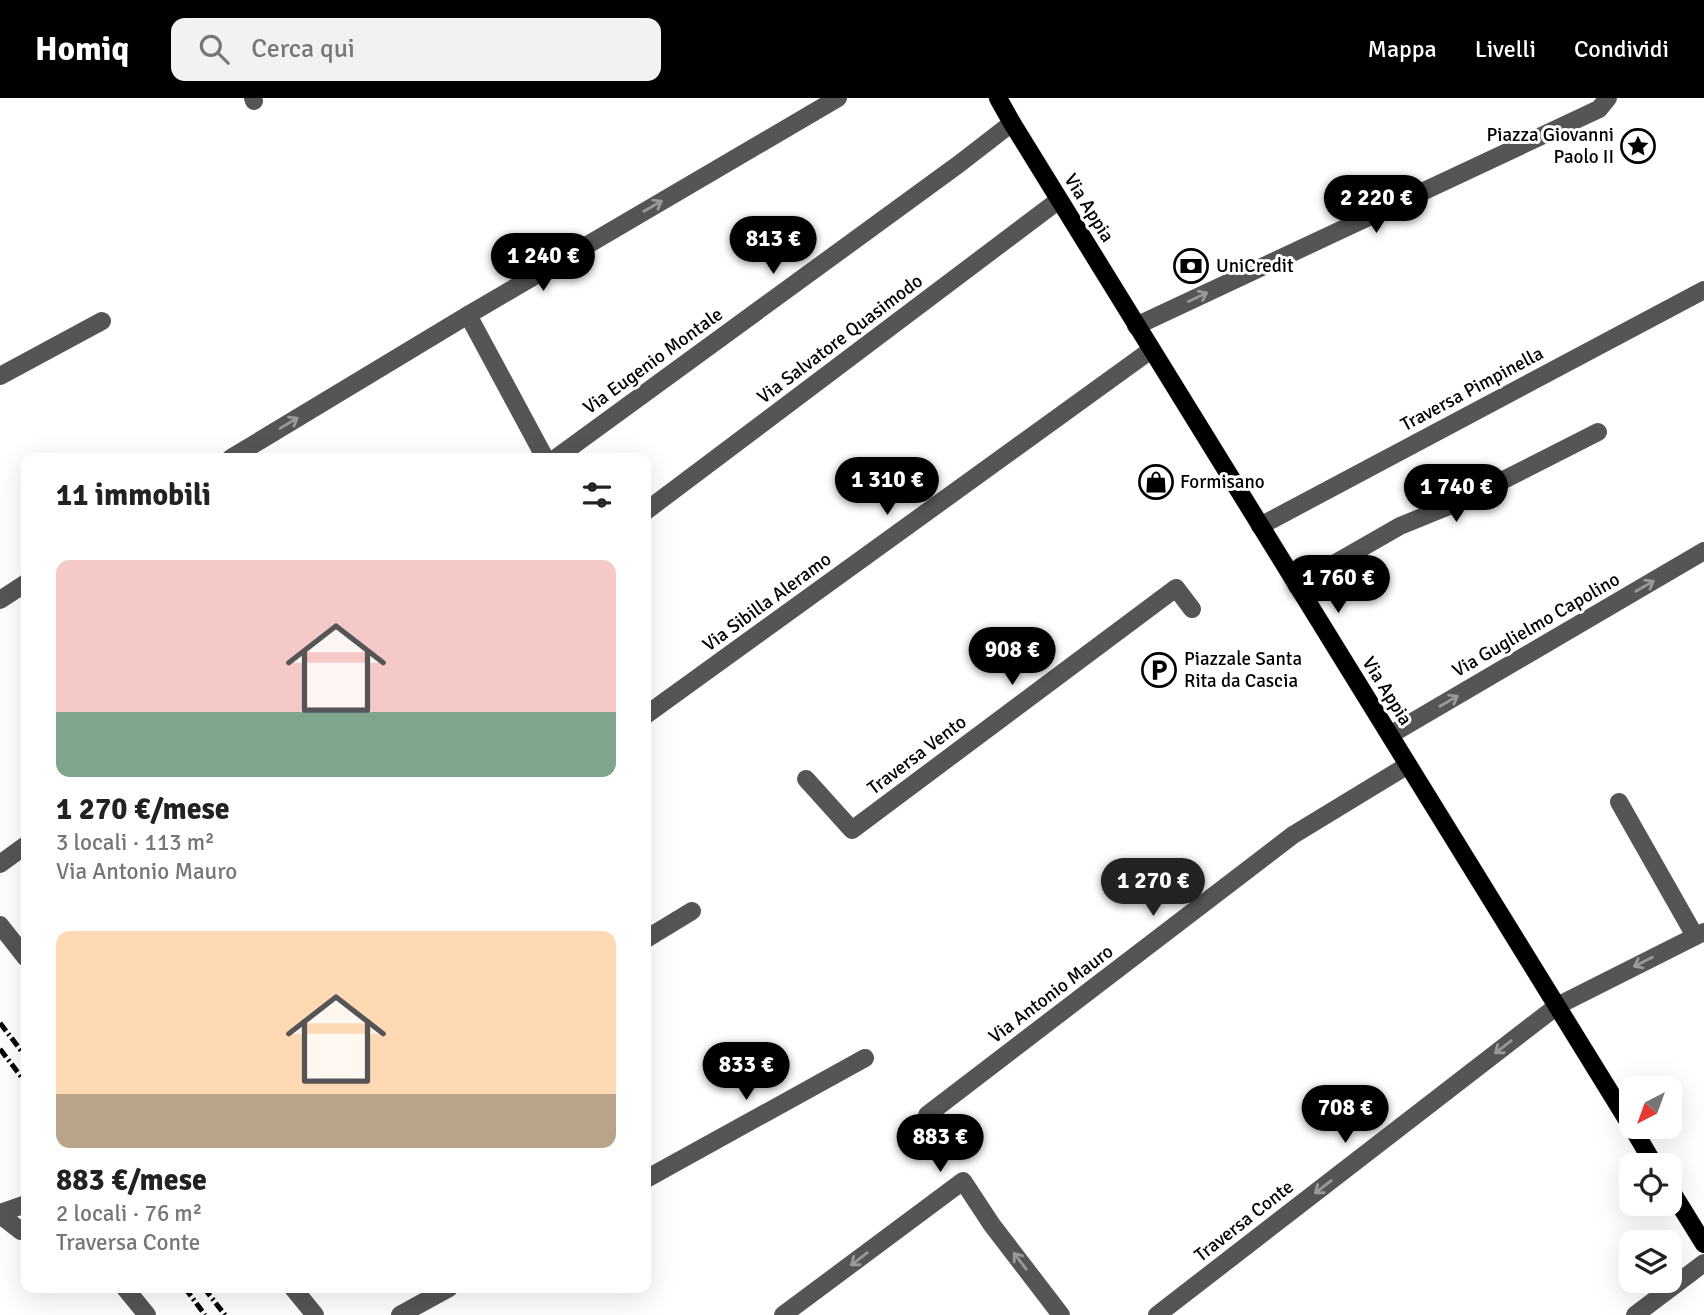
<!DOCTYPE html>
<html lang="it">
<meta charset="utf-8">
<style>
body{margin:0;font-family:Signika,sans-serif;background:#f2f2f2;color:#222;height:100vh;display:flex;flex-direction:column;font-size:26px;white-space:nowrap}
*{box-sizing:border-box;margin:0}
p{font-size:23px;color:#767676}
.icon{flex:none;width:38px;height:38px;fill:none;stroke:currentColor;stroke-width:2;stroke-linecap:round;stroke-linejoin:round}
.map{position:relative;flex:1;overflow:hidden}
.sheet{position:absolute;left:21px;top:355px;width:630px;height:840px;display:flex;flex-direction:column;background:#fff;border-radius:14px;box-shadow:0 7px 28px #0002}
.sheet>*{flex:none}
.needle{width:46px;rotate:221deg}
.controls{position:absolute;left:1619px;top:978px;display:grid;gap:14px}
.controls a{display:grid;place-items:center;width:63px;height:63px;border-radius:14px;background:#fff;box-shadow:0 7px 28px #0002;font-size:35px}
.price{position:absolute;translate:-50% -60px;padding:0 16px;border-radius:24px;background:#000;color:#fff;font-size:23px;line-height:46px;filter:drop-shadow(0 2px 4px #0008)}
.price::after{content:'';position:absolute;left:50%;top:42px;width:21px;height:16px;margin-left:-10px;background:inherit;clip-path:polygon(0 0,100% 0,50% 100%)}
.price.on{background:#222;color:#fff}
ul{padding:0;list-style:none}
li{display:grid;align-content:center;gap:14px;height:371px;padding:0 35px}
li span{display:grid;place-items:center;height:217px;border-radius:14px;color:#555}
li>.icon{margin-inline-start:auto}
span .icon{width:126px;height:126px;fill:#fffc;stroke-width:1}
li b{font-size:30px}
h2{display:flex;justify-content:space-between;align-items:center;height:84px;padding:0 35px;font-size:30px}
header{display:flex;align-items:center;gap:42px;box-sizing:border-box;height:98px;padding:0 35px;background:#000;color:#fff}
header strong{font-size:33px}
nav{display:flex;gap:38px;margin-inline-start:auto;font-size:24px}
.search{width:490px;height:63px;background:#f2f2f2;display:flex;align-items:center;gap:18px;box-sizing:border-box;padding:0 24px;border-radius:14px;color:#767676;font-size:26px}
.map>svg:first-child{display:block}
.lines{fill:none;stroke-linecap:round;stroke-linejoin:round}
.major-casing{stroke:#dbdbdb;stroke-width:19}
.minor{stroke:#555;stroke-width:18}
.major{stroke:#000;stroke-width:18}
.rail{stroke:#000;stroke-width:5;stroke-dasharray:10 3.5 2 3.5;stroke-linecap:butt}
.oneway{stroke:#999}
.labels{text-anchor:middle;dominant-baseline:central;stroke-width:6;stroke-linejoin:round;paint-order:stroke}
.poi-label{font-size:19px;fill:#000;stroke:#fff;text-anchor:start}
.street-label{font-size:19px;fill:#000;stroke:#fff}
</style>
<header>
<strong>Homiq</strong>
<div class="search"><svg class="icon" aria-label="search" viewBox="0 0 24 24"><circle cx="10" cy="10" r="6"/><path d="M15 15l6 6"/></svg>Cerca qui</div>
<nav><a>Mappa</a><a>Livelli</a><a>Condividi</a></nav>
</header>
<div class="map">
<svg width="1704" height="1217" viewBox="0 0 1704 1217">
<rect width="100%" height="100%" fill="#fff"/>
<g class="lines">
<g class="major-casing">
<g id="major">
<path d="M 998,0 L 1012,25 L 1631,1028"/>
<path d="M 1632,1029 L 1655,1068"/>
<path d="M 1670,1091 L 1704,1146"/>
</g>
</g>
<g class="minor">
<path d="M 253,0 L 254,3"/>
<path d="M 468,217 L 545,360"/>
<path d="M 1136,228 L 1599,11 L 1608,0"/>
<path d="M 0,278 L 102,223"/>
<path d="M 231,360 L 468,217 L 838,0"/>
<path d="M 556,360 L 959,66 L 1012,25"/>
<path d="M 646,413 L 1059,102"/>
<path d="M 1260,428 L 1704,192"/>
<path d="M 1297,487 L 1400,428 L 1464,402 L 1598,334"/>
<path d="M 0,502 L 26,485"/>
<path d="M 646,617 L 1151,252"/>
<path d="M 1390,637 L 1704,453"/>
<path d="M 806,681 L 852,732 L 1176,490 L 1192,511"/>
<path d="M 1619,704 L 1695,838"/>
<path d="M 0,766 L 26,747"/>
<path d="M 0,827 L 26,860"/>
<path d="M 646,841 L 692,813"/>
<path d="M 927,1017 L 1293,737 L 1408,667"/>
<path d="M 646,1081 L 865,960"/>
<path d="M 0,1115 L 26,1106"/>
<path d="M 0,1117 L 21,1133 L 26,1133"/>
<path d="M 125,1190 L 147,1217"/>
<path d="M 293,1190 L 315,1217"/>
<path d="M 400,1217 L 449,1190"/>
<path d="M 783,1217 L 963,1083 L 992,1127 L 1061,1217"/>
<path d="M 1157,1217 L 1557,908 L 1704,834"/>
<path d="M 1635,1217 L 1704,1165"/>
</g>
<use href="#major" class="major"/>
<g class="rail">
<path d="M 0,925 L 26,959"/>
<path d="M 0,951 L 26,985"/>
<path d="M 185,1190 L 205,1217"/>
<path d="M 204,1190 L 225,1217"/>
</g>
</g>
<defs><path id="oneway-shaft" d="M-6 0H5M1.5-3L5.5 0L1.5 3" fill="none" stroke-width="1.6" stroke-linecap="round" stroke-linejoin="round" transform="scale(1.75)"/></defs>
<g class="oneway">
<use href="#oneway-shaft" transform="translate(653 108) rotate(-30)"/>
<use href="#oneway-shaft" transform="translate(1198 199) rotate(-25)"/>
<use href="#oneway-shaft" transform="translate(289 325) rotate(-31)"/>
<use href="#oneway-shaft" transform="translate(1645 488) rotate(-30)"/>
<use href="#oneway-shaft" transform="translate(1449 603) rotate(-30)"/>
<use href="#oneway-shaft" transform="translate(1643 864) rotate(153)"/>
<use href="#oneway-shaft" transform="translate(1503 949) rotate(142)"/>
<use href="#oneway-shaft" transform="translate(1323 1089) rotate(142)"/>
<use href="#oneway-shaft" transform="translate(859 1161) rotate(143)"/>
<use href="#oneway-shaft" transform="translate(1020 1163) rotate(-127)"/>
</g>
<defs>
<g id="sight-ring" transform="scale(1.75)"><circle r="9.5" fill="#fff" stroke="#000" stroke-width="1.5"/><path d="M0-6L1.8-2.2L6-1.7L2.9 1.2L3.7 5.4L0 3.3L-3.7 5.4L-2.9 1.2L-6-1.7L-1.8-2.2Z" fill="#000"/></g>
<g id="bank-ring" transform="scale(1.75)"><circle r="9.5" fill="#fff" stroke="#000" stroke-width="1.5"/><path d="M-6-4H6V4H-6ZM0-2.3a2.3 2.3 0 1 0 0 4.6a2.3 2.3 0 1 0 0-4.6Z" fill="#000"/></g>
<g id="shop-ring" transform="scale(1.75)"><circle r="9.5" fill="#fff" stroke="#000" stroke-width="1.5"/><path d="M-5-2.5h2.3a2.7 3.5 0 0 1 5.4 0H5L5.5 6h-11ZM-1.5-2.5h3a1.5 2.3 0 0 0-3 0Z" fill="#000"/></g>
<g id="parking-ring" transform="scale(1.75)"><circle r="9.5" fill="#fff" stroke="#000" stroke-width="1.5"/><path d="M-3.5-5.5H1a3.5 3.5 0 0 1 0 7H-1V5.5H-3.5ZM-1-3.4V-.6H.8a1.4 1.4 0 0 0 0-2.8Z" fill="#000"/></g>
</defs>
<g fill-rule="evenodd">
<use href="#sight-ring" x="1638" y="48"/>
<use href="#bank-ring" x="1191" y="168"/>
<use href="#shop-ring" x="1156" y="384"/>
<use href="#parking-ring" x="1159" y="572"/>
</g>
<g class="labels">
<g class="poi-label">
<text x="1614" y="37" text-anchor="end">Piazza Giovanni<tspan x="1614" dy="22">Paolo II</tspan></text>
<text x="1216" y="168">UniCredit</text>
<text x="1180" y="384">Formisano</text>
<text x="1184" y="561">Piazzale Santa<tspan x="1184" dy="22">Rita da Cascia</tspan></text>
</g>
<g class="street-label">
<text transform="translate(1089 110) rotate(58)">Via Appia</text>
<text transform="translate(840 241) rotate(-37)">Via Salvatore Quasimodo</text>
<text transform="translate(653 263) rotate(-36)">Via Eugenio Montale</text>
<text transform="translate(1472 291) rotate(-28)">Traversa Pimpinella</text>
<text transform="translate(767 504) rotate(-36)">Via Sibilla Aleramo</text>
<text transform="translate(1536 527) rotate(-30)">Via Guglielmo Capolino</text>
<text transform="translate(1387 593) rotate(58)">Via Appia</text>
<text transform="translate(917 657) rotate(-37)">Traversa Vento</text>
<text transform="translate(1051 896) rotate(-37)">Via Antonio Mauro</text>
<text transform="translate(1244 1123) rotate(-38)">Traversa Conte</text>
</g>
</g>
</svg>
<div class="controls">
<a><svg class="needle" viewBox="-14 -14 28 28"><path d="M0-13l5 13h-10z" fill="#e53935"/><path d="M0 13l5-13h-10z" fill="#767676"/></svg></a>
<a><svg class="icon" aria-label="locate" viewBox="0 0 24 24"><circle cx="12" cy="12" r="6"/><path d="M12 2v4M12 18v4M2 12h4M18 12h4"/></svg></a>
<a><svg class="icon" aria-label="layers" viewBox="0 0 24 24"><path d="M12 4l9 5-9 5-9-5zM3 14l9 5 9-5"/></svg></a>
</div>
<b class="price" style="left:1376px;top:137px">2 220 €</b>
<b class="price" style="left:773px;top:178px">813 €</b>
<b class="price" style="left:543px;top:195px">1 240 €</b>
<b class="price" style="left:887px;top:419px">1 310 €</b>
<b class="price" style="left:1456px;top:426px">1 740 €</b>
<b class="price" style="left:1338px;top:517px">1 760 €</b>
<b class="price" style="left:1012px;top:589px">908 €</b>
<b class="price on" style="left:1153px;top:820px">1 270 €</b>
<b class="price" style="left:746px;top:1004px">833 €</b>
<b class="price" style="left:1345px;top:1047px">708 €</b>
<b class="price" style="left:940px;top:1076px">883 €</b>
<section class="sheet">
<h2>11 immobili<svg class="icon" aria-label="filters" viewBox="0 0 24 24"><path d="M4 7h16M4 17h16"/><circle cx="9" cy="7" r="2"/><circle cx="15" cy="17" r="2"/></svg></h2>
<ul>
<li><span style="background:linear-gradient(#f6c9c9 70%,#7fa58c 0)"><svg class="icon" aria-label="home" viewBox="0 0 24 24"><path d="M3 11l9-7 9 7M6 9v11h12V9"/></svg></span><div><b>1 270 €/mese</b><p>3 locali · 113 m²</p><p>Via Antonio Mauro</p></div></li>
<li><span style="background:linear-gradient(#ffd9b3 75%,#b9a48a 0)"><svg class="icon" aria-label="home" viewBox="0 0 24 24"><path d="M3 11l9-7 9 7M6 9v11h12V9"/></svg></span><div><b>883 €/mese</b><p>2 locali · 76 m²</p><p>Traversa Conte</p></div></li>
</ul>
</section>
</div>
